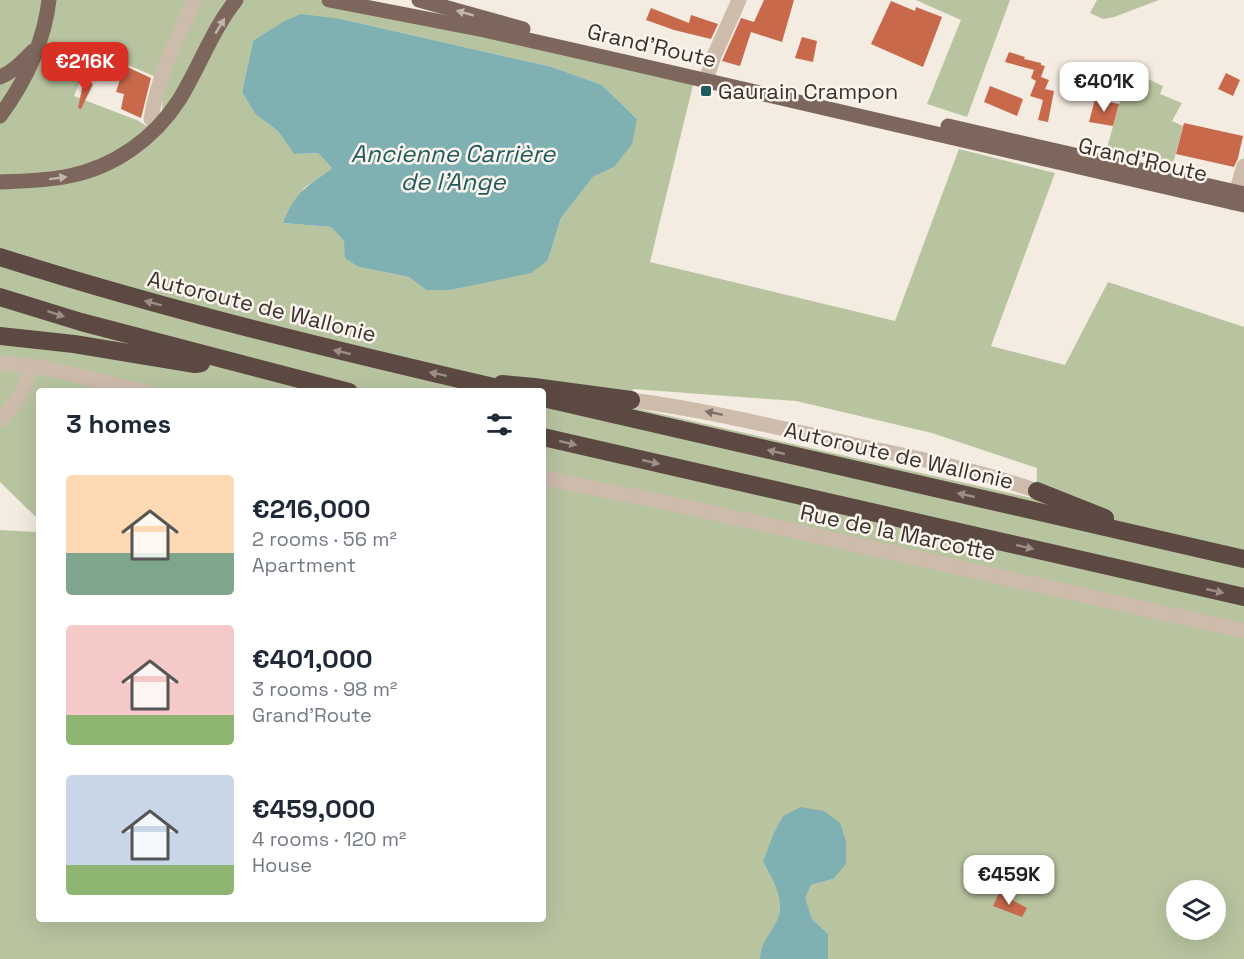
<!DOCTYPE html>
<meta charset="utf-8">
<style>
body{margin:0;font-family:"Space Grotesk",sans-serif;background:#f6f6f7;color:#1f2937;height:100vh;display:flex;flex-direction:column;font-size:22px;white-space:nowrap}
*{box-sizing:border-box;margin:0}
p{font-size:20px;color:#747a83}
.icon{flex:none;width:33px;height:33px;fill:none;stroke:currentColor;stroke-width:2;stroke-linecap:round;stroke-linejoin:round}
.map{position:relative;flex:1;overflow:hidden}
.side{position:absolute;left:36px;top:388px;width:510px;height:534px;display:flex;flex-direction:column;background:#fff;border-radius:6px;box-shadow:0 6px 24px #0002}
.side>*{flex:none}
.controls{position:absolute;left:1166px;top:880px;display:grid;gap:12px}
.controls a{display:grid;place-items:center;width:60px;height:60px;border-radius:50%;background:#fff;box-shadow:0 6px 24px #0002;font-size:30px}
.price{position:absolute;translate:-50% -51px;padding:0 14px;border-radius:12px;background:#fff;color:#222;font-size:20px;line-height:39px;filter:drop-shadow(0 2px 3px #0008)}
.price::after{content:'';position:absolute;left:50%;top:36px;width:18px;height:14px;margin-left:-9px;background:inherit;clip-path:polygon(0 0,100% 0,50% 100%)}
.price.on{background:#d93025;color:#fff}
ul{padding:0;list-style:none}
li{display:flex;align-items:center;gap:18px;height:150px;padding:0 30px}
li span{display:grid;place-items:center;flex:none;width:168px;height:120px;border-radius:6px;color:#555}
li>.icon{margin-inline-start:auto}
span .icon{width:72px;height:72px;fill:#fffc;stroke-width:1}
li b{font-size:26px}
h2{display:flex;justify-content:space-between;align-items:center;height:72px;padding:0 30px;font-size:26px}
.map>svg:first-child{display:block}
.green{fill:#b8c4a0;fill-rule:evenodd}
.water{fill:#7fb0b2}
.building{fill:#c8694b}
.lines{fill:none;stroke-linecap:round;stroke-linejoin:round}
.minor{stroke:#cdbbac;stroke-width:15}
.major{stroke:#7d675c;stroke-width:15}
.highway{stroke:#5c4a42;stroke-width:18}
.oneway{fill:#c2b5ac}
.oneway2{fill:#9c8e87}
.oneway3{fill:#7d6f65}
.poi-dot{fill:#1f5a5e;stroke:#fbf5ee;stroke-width:2}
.labels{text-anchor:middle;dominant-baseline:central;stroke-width:5;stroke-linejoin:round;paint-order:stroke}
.street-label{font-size:22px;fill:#3b302b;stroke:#fbf5ee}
.poi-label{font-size:22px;fill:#3b302b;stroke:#fbf5ee;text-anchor:start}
.water-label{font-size:24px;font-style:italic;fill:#1f5a5e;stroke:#fbf5ee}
</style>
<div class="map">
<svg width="1244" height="959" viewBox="0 0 1244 959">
<rect width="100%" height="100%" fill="#f4ebe1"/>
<g class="green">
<path d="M 0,0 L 319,0 L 475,34 L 693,85 L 650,262 L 895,321 L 959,149 L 1055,173 L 991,346 L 1065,365 L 1108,282 L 1244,327 L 1244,959 L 827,959 L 828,934 L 812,919 L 804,898 L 811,885 L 833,879 L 763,862 C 772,879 786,901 777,920 C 771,933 761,944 760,959 L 0,959 L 0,530 L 37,532 L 39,528 L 39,920 L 543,920 L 543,392 L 39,392 L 39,520 L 0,482 ZM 341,19 L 552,67 L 602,85 L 637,119 L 614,167 L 593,177 L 561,218 L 548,260 L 484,282 L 450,290 L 426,290 L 409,277 L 359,267 L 344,241 L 331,227 L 283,223 L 304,188 L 332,168 L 318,153 L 294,154 L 278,131 L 255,114 L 242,92 L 253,41 ZM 93,50 L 163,80 L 162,117 L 149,128 L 139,121 L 74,96 ZM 633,389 L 796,401 L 932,433 L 1037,468 L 1036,499 L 630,407 ZM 1176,891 L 1215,891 L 1215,930 L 1176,930 Z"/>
<path d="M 916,0 L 1010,0 L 967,117 L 927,104 L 961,20 Z"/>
<path d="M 1097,0 L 1159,0 L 1114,17 L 1103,19 L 1090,13 Z"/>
<path d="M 1130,66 L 1135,73 L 1163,86 L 1160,94 L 1182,103 L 1172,121 L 1183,126 L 1173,164 L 1107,148 Z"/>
</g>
<g class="water">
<path d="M 301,14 L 341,19 L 552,67 L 602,85 L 637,119 L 632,144 L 614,167 L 593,177 L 561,218 L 548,260 L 531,273 L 450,290 L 426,290 L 409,277 L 359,267 L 345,258 L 344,241 L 331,227 L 283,223 C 297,189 306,188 332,168 L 318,153 L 294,154 L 278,131 L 255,114 L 242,92 L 253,41 L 283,22 Z"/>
<path d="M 801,807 L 824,811 L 840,823 L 846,841 L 846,864 L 833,879 L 811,885 L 805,898 L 812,919 L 828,934 L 828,959 L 760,959 C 760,944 771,933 777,920 C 786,901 772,879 763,862 L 773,835 L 783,816 Z"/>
</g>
<g class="building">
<path d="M 764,0 L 794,0 L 782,42 L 751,32 L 740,66 L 722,61 L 741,18 L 754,22 Z"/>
<path d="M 891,1 L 915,11 L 916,7 L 942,17 L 923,67 L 871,44 Z"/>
<path d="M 651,8 L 689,23 L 691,15 L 718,24 L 711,39 L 674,30 L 646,20 Z"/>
<path d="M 802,37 L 817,41 L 813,62 L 795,58 Z"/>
<path d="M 1009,52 L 1025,57 L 1024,59 L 1041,63 L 1041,65 L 1045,66 L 1041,77 L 1049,80 L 1045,89 L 1054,91 L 1048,122 L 1038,120 L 1043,100 L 1030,96 L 1036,81 L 1031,78 L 1034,70 L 1005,62 Z"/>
<path d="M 112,60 L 151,78 L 141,118 L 121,109 L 124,94 L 116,92 L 121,76 L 108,70 Z"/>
<path d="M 1226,73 L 1240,80 L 1233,96 L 1218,89 Z"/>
<path d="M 84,79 L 93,84 L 81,109 L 78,108 Z"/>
<path d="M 990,86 L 1023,99 L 1017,116 L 984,102 Z"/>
<path d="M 1095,99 L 1119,104 L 1113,126 L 1089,122 Z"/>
<path d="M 1184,123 L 1243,136 L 1238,158 L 1234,167 L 1176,154 Z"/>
<path d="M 999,893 L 1027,908 L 1022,917 L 993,906 Z"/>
</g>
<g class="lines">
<g class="minor">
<path d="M 706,80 L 714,56 L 739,0"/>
<path d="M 158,126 L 151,119 C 158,76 176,39 195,0"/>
<path d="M 1233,203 L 1244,166"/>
<path d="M 0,363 L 40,367 L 148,392"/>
<path d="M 631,400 C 707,410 780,428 855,445 C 916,458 978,470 1037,491"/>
<path d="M 0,420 C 16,403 27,390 29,366"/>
<path d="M 543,478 L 664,502 L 1244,631"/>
</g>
<g class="major">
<path d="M 329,0 L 484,30 L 621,61 L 1244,205"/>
<path d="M 419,0 L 523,29"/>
<path d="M 0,77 C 13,72 23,61 33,51"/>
<path d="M 0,116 C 25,82 44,42 49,0"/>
<path d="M 948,126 L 1244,194"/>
<path d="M 0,182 C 23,181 46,181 69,176 C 114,167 154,139 179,100 C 199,68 212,30 236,0"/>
</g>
<g class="highway">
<path d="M 0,257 C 169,311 342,352 515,392"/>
<path d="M 0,297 L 81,322 L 349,392"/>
<path d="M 0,336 L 74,344 L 195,364 L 201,363"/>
<path d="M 502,384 L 534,387 L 631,400"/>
<path d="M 543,398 L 1244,559"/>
<path d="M 543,437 L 1244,597"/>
<path d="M 1037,491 L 1105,518"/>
</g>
</g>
<defs><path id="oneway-solid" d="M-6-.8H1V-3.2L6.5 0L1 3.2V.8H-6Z" transform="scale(1.5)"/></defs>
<g class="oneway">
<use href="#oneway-solid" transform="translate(465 13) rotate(-164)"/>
<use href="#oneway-solid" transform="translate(220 26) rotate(-59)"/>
<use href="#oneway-solid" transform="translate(58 178) rotate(-7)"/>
</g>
<g class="oneway2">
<use href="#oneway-solid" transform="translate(153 303) rotate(-165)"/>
<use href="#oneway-solid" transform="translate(56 314) rotate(18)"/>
<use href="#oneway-solid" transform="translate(342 352) rotate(-166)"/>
<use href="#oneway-solid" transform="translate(438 374) rotate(-168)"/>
<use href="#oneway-solid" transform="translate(568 443) rotate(13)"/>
<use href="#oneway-solid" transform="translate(776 452) rotate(-167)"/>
<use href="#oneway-solid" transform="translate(651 462) rotate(13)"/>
<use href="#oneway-solid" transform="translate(966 495) rotate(-167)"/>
<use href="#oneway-solid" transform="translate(1025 547) rotate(13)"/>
<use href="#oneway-solid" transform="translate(1215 591) rotate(13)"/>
</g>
<use class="oneway3" href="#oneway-solid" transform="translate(714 413) rotate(-168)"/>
<rect class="poi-dot" x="700" y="85" width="12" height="12" rx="3"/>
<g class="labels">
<g class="street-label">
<text transform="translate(652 45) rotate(13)">Grand'Route</text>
<text transform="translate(1143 159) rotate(13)">Grand'Route</text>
<text transform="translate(262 306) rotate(14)">Autoroute de Wallonie</text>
<text transform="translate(899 455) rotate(13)">Autoroute de Wallonie</text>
<text transform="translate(898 532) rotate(12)">Rue de la Marcotte</text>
</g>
<g class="poi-label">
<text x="718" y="91">Gaurain Crampon</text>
</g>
<g class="water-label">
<text x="453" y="153">Ancienne Carrière<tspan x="453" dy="28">de l'Ange</tspan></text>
</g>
</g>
</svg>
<div class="controls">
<a><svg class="icon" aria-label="layers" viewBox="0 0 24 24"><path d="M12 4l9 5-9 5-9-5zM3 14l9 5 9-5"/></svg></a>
</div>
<b class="price on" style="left:85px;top:93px">€216K</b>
<b class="price" style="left:1104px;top:113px">€401K</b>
<b class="price" style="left:1009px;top:906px">€459K</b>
<section class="side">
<h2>3 homes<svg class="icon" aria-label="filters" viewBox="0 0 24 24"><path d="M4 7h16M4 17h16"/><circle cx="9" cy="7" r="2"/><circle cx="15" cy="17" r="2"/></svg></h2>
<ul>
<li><span style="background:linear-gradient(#ffd9b3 65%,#7fa58c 0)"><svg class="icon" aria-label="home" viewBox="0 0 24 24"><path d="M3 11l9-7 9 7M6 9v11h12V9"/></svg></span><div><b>€216,000</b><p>2 rooms · 56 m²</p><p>Apartment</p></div></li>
<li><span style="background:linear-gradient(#f6c9c9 75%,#8fb573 0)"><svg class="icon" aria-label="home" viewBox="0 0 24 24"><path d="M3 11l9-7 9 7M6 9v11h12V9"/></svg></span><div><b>€401,000</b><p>3 rooms · 98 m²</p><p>Grand'Route</p></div></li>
<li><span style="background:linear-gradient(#c9d6e8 75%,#8fb573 0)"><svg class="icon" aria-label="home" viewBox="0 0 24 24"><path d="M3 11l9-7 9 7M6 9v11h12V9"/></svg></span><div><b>€459,000</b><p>4 rooms · 120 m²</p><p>House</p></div></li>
</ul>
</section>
</div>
